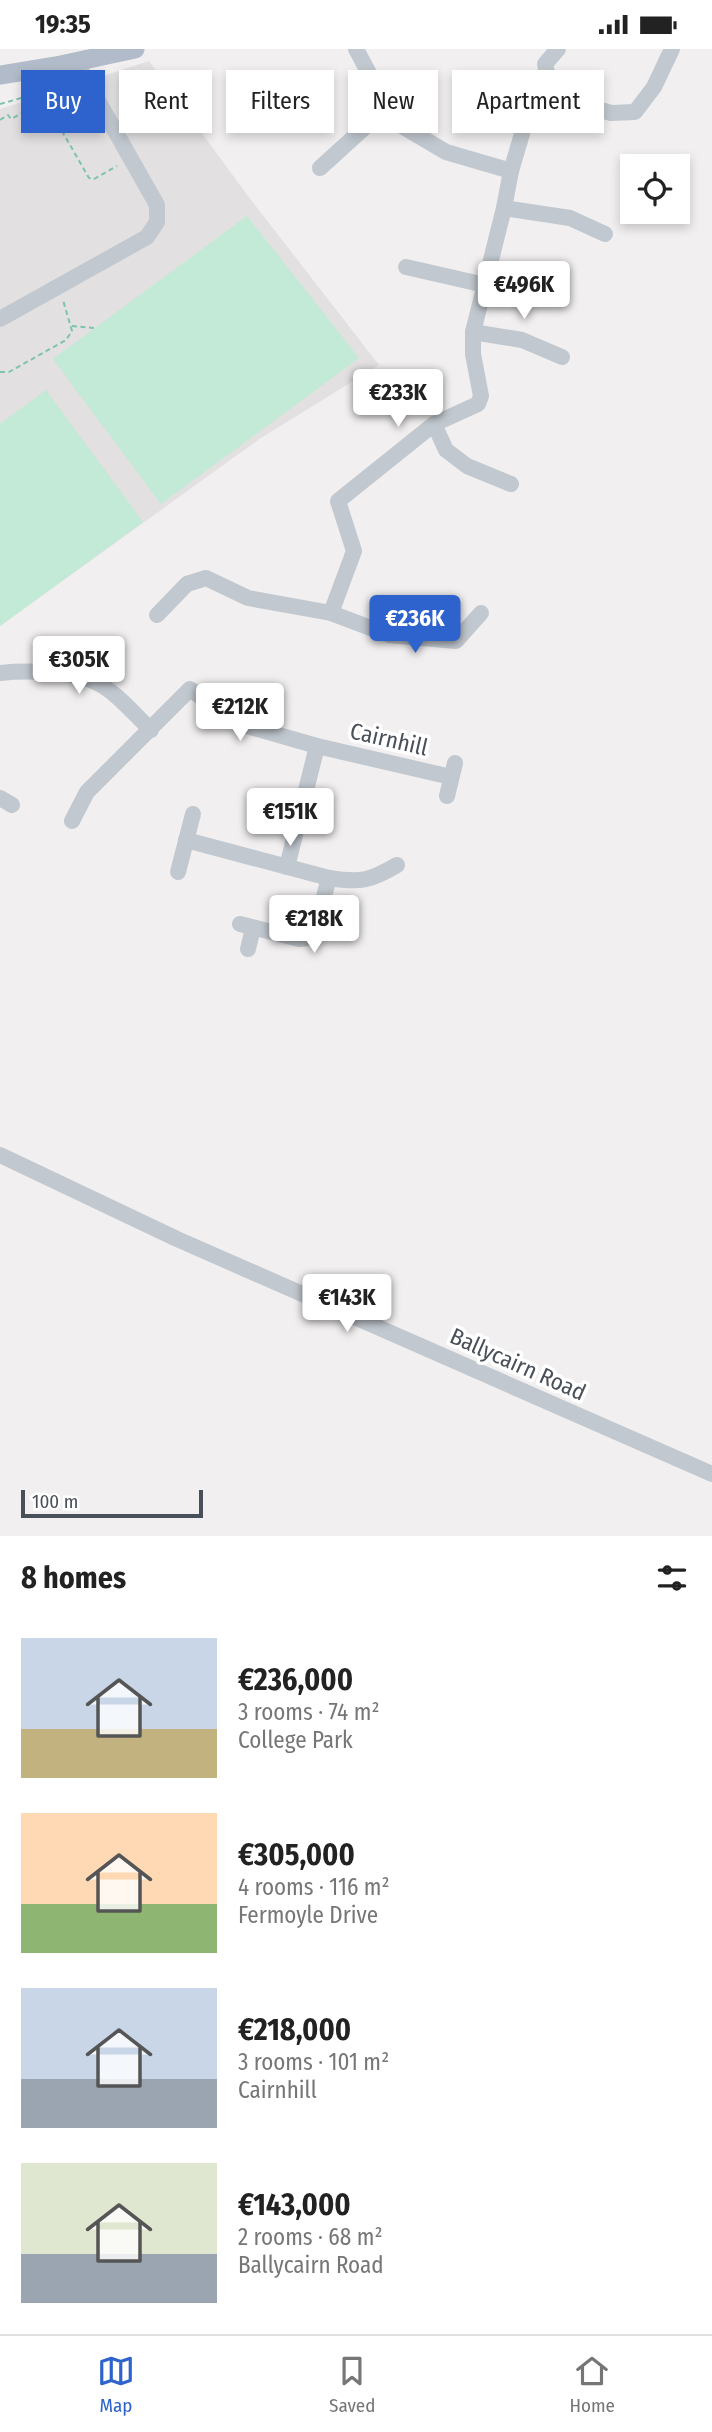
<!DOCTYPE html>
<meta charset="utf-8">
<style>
body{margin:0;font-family:"Fira Sans Condensed",sans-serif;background:#f2f2f2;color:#222;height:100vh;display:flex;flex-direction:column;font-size:26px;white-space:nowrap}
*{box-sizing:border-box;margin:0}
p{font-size:23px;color:#767676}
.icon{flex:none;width:38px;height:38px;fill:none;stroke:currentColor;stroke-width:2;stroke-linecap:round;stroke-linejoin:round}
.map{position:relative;height:1487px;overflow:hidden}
.sheet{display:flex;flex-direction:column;background:#fff;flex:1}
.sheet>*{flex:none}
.top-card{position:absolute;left:21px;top:21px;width:670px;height:63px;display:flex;gap:14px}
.buttons{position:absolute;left:620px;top:105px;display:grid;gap:14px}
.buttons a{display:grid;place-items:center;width:70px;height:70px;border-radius:0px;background:#fff;box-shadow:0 4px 10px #0003;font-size:35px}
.scale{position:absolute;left:21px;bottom:18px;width:182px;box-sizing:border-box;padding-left:7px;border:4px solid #49505a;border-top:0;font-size:19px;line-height:24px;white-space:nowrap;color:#49505a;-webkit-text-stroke:5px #fff;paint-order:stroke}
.price{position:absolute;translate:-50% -60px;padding:0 16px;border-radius:7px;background:#fff;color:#222;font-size:23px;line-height:46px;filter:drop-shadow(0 2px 4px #0008)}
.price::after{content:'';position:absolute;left:50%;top:42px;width:21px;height:16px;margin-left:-10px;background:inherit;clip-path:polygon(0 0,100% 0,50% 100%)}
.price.selected{background:#2e62cc;color:#fff}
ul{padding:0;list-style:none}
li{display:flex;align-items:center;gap:21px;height:175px;padding:0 21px}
li span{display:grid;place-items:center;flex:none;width:196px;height:140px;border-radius:0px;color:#555}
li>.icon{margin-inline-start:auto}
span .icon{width:84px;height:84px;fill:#fffc;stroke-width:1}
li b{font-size:30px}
h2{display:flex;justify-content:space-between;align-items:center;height:84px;padding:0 21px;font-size:30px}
.chip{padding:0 24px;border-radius:0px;background:#fff;box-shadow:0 4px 10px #0003;font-size:24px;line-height:63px}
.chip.selected{background:#2e62cc;color:#fff}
.status{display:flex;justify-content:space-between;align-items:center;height:49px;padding:0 35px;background:#fff;direction:ltr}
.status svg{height:19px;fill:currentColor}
.menu{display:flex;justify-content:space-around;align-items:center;height:98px;border-top:2px solid #e0e0e0;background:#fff;font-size:19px;color:#767676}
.menu a{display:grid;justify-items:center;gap:4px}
.menu .selected{color:#2e62cc}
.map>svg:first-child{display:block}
.education{fill:#e2e0e0}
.garden{fill:#c2ead6}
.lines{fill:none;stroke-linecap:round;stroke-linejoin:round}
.path{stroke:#7ec4a9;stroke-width:2;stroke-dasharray:5 3.5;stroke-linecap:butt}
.minor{stroke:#c1c8cf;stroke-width:16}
.major{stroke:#b1bbca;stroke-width:19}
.labels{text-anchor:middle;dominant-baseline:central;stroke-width:7;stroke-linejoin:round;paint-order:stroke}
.street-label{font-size:23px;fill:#49505a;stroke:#fff}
</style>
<div class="status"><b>19:35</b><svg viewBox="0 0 49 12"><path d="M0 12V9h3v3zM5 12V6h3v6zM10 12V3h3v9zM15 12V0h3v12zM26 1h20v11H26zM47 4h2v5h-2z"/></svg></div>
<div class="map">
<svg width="712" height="1487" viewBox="0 0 712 1487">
<rect width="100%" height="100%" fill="#f1efef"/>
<path class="education" d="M 149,12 L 248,147 L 379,316 L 261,389 L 0,577 L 0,60 L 70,38 L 83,46 L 96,40 L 103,27 Z"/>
<g class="garden">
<path d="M 247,167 L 359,309 L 161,455 L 53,310 Z"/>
<path d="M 46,341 L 143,473 L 0,577 L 0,375 Z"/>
</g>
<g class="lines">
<g class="path">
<path d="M 83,51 L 74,55 L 64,52 L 53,59 L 51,63 L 89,129 L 94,130 L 117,117"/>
<path d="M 0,55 L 71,35"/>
<path d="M 0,71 L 8,66 L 11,70 L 22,64 L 29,72 L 52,60"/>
<path d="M 72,277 L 95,279"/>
<path d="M 0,323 L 9,323 L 66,291 L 72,282 L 63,251"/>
</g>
<g class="minor">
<path d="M 356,0 L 387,58 L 402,77 L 446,103 L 511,122"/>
<path d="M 552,47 L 611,64 L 635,63 L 654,38 L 672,0"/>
<path d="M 552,47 L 545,15 L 558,0"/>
<path d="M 320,119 L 387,58"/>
<path d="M 504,159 L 570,169 L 605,185"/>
<path d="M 406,218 L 485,236"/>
<path d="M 0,270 L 147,188 L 157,173 L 157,156 L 76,13"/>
<path d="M 473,283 L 522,291 L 562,308"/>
<path d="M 434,375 L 446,401 L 467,417 L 511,435"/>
<path d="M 331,564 L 389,586 L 456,592 L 481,564"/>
<path d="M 157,566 L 187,535 L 206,529 L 248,549 L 331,564 L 354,502 L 338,452 L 434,375 L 478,355 L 481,347 L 473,305 L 473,283 L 504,159 L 511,122 L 524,78 L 552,47"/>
<path d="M 0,624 C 25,621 70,622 93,632 C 115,641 134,665 151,681"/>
<path d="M 447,747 L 455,714"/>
<path d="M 0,749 L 12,756"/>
<path d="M 72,772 L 87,743 L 190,640 L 229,668 L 247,677 L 317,697 L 451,728"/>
<path d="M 186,791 L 329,829 C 360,834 370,832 397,816"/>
<path d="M 287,818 L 317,697"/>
<path d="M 178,823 L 193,765"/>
<path d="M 240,875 L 299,890 L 308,889 L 315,881 L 329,829"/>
<path d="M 248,900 L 253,879"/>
<path d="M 0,1106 L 177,1190 L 712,1425"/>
</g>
<path class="major" d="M 0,26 L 56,17 L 135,0"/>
</g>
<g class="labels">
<g class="street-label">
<text transform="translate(389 690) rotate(13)">Cairnhill</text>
<text transform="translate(518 1315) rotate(24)">Ballycairn Road</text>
</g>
</g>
</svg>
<div class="buttons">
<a><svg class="icon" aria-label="locate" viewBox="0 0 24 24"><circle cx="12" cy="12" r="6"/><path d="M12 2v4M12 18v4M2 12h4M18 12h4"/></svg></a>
</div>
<div class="scale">100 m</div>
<b class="price" style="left:524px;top:272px">€496K</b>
<b class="price" style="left:398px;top:380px">€233K</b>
<b class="price selected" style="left:415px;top:606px">€236K</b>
<b class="price" style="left:79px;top:647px">€305K</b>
<b class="price" style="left:240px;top:694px">€212K</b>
<b class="price" style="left:290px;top:799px">€151K</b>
<b class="price" style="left:314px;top:906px">€218K</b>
<b class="price" style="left:347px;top:1285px">€143K</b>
<div class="top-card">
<a class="chip selected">Buy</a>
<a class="chip">Rent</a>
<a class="chip">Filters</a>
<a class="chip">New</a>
<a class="chip">Apartment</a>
</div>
</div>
<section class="sheet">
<h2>8 homes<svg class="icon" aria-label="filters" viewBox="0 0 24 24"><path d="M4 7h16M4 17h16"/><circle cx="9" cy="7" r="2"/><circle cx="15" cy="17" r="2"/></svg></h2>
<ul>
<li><span style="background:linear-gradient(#c9d6e8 65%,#c2b280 0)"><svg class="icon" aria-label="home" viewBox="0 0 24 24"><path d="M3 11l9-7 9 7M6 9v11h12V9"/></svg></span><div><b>€236,000</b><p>3 rooms · 74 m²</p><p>College Park</p></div></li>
<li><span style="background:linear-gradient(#ffd9b3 65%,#8fb573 0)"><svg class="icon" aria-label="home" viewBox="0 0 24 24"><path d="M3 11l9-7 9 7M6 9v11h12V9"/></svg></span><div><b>€305,000</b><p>4 rooms · 116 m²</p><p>Fermoyle Drive</p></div></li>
<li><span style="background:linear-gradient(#c9d6e8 65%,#9aa5b1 0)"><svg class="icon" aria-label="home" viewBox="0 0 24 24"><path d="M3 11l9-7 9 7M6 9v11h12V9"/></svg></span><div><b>€218,000</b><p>3 rooms · 101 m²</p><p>Cairnhill</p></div></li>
<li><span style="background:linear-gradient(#dfe7d0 65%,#9aa5b1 0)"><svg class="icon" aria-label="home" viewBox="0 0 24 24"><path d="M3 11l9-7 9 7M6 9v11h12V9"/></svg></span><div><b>€143,000</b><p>2 rooms · 68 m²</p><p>Ballycairn Road</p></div></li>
</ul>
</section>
<nav class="menu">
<a class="selected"><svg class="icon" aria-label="map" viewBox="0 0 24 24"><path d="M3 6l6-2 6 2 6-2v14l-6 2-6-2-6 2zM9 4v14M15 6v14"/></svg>Map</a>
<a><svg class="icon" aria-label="saved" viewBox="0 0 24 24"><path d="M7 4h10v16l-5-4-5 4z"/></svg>Saved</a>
<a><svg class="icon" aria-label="home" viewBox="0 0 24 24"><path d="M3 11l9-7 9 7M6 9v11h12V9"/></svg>Home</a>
</nav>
